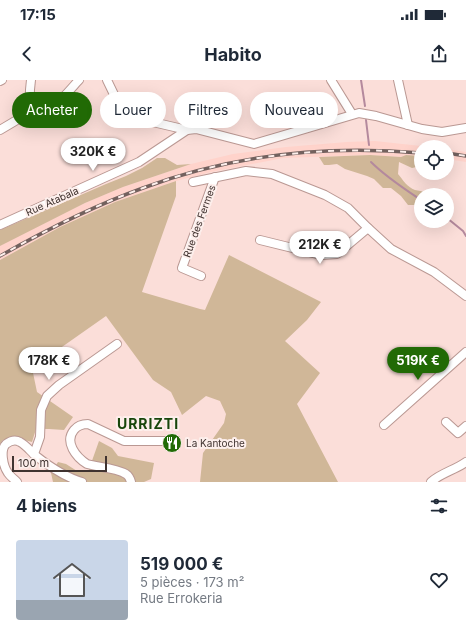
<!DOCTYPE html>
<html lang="fr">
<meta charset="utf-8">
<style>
body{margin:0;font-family:Inter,sans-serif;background:#f6f6f7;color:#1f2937;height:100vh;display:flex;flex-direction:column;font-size:15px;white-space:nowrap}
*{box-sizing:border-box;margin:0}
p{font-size:13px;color:#747a83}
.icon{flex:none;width:22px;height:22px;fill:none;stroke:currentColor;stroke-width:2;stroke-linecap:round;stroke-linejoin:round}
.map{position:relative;height:402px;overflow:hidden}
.sheet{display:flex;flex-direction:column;background:#fff;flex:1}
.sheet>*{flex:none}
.hud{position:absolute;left:12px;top:12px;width:442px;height:36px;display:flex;gap:8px}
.controls{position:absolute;left:414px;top:60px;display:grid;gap:8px}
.controls a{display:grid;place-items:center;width:40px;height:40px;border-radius:50%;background:#fff;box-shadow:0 4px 16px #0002;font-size:20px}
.scale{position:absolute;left:12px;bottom:10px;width:95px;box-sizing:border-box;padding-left:4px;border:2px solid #403330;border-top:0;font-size:11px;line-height:14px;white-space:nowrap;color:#403330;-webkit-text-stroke:3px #fdefec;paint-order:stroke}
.price{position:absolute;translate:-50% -34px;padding:0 9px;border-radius:14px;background:#fff;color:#222;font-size:13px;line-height:26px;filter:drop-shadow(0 1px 2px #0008)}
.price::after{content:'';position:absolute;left:50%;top:24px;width:12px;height:9px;margin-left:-6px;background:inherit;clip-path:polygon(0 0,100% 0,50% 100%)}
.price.current{background:#216a05;color:#fff}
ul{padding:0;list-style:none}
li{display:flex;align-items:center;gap:12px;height:100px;padding:0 16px}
li span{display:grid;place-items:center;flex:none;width:112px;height:80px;border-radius:4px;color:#555}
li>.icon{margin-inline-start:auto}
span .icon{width:48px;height:48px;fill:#fffc;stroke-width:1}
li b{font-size:17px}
h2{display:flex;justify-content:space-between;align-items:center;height:48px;padding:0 16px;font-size:17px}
.tag{padding:0 14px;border-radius:18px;background:#fff;box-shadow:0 4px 16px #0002;font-size:14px;line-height:36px}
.tag.current{background:#216a05;color:#fff}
.status{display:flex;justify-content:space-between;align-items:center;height:28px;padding:0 20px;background:#fff;direction:ltr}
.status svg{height:11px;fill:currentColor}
header{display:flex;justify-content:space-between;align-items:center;height:52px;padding:0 16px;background:#fff;font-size:18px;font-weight:700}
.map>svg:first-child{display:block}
.built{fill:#ffd3cb}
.green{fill:#d0b798}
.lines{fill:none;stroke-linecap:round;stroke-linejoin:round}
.stream{stroke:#b4899d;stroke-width:2}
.minor-casing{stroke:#ba9893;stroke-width:10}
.minor{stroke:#fff;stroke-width:8}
.rail-casing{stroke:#73615e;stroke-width:3.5}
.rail{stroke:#fdefec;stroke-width:2;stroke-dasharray:6;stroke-linecap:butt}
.labels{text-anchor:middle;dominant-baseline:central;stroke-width:4;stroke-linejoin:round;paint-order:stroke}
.street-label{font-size:10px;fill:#403330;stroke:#fdefec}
.poi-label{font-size:10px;fill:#403330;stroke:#fdefec;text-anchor:start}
.district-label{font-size:14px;font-weight:bold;letter-spacing:1px;fill:#18460b;stroke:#fdefec}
</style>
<div class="status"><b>17:15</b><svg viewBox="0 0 49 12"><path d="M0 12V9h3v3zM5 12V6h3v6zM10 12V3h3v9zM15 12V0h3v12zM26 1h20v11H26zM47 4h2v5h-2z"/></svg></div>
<header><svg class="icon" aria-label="back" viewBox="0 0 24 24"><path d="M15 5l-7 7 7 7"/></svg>Habito<svg class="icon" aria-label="share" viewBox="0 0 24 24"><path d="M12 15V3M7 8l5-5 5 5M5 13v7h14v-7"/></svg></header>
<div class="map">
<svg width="466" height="402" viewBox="0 0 466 402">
<rect width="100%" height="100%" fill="#fbded9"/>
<g class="built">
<path d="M 375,61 L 430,67 L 421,67 L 421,76 L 406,75 L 401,77 L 370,75 L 283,78 L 211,92 L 176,101 L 115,122 L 60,147 L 0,180 L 0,166 L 8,161 L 85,123 L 123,107 L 191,84 L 233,74 L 286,67 L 347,62 Z"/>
<path d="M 447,69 L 466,72 L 466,82 L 447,79 Z"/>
</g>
<g class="green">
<path d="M 370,75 L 401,77 L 406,75 L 421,76 L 421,86 L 412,88 L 399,82 L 398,94 C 403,100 407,107 415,110 C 422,112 429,110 434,115 L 421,115 L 421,131 L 416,125 L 408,125 L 401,116 L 391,108 L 383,108 L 374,99 L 367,96 L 345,89 L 337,84 L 329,85 L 324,85 L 319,77 Z"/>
<path d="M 157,78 L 165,78 L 177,85 L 191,84 L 123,107 L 85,123 L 0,166 L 0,150 L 106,104 L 126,96 L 142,88 Z"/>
<path d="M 176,101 L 176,116 L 142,212 L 200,229 L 205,230 L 229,175 L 321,222 L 307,240 L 285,261 L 320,293 L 297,324 L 338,402 L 200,402 L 203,373 L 224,343 L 226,334 L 220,321 L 206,316 L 182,335 L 171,312 L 153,300 L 106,236 L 32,288 L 37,312 L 73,337 L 64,350 L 49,349 L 36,349 L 32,362 L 17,358 L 3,360 L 0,364 L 0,180 L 60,147 L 115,122 Z"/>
<path d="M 99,361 L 112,368 L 118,376 L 154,383 L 151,399 L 144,402 L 53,402 L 51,393 L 58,382 L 66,384 L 77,391 L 88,392 Z"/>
</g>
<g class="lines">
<g class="stream">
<path d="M 361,0 L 365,26"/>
<path d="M 366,40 L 369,65"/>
<path d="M 371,82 C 386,97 403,108 421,120"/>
<path d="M 447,138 L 463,151 L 466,156"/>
</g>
<g class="minor-casing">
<g id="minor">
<path d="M 31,0 C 30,8 28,23 32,31 C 41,47 72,7 79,0"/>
<path d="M 107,0 L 121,29 L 127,36 L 187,50 L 196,49 L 254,64 L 359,33 L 376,36 L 422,49 L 442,52 L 466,48"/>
<path d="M 331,0 L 352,34"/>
<path d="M 398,0 L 408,45"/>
<path d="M 0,1 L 2,0"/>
<path d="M 0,50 L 32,31"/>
<path d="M 193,102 L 246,91 L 272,94 L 325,115 L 348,128 L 368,148 L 391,169 L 434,192 L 466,216"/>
<path d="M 0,145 L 139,82 L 187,50"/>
<path d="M 260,160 L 321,175 L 337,174 L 368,148"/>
<path d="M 201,196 L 182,188 L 215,97"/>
<path d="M 446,342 L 458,353 L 466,346"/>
<path d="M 384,345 L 466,272"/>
<path d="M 34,374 L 40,357 L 41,330 L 47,316 L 59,305 L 117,264"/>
<path d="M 17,402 C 14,399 10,396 8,393 C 3,386 0,370 6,364 C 10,361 15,359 20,362 C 26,365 31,372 36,376 C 50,387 65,397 82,402"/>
<path d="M 131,402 C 130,398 129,396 126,394 C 116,388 98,387 87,384 C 76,377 64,362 74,350 C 78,345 82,344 88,344 L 124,361 L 166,361"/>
<path d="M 431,402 C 441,393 455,390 466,382"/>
</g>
</g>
<use href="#minor" class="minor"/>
<g class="rail-casing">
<g id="rail">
<path d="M 447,73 L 466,76"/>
<path d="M 0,176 C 46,150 93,126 143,108 C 231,75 327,65 421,73"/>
</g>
</g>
<use href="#rail" class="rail"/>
</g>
<defs>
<g id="restaurant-disc" transform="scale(1)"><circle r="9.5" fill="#216a05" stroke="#fdefec"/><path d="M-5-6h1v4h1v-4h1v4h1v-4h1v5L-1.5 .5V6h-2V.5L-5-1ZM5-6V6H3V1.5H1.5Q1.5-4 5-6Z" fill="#fff"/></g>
</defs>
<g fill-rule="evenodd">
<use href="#restaurant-disc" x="172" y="363"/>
</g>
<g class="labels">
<g class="street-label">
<text transform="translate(52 121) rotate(-24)">Rue Atabala</text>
<text transform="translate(199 141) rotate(-70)">Rue des Fermes</text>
</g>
<g class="poi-label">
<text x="186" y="363">La Kantoche</text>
</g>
<g class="district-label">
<text x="148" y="343">URRIZTI</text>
</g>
</g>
</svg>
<div class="controls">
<a><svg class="icon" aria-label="locate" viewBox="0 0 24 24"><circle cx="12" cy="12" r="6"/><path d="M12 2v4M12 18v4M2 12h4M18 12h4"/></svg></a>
<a><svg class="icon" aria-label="layers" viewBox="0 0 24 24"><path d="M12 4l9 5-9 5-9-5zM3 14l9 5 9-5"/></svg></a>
</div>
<div class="scale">100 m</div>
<b class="price" style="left:93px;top:92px">320K €</b>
<b class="price" style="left:320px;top:185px">212K €</b>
<b class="price" style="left:49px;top:301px">178K €</b>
<b class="price current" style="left:418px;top:301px">519K €</b>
<div class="hud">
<a class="tag current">Acheter</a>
<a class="tag">Louer</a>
<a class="tag">Filtres</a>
<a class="tag">Nouveau</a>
</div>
</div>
<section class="sheet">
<h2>4 biens<svg class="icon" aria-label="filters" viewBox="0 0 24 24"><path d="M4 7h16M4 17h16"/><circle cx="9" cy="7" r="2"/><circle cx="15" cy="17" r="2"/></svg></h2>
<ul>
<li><span style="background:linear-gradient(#c9d6e8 75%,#9aa5b1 0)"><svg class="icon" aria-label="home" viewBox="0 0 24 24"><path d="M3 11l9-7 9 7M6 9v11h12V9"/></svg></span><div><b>519 000 €</b><p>5 pièces · 173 m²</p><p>Rue Errokeria</p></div><svg class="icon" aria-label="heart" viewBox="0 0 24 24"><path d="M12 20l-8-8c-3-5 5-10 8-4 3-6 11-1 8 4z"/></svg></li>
</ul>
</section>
